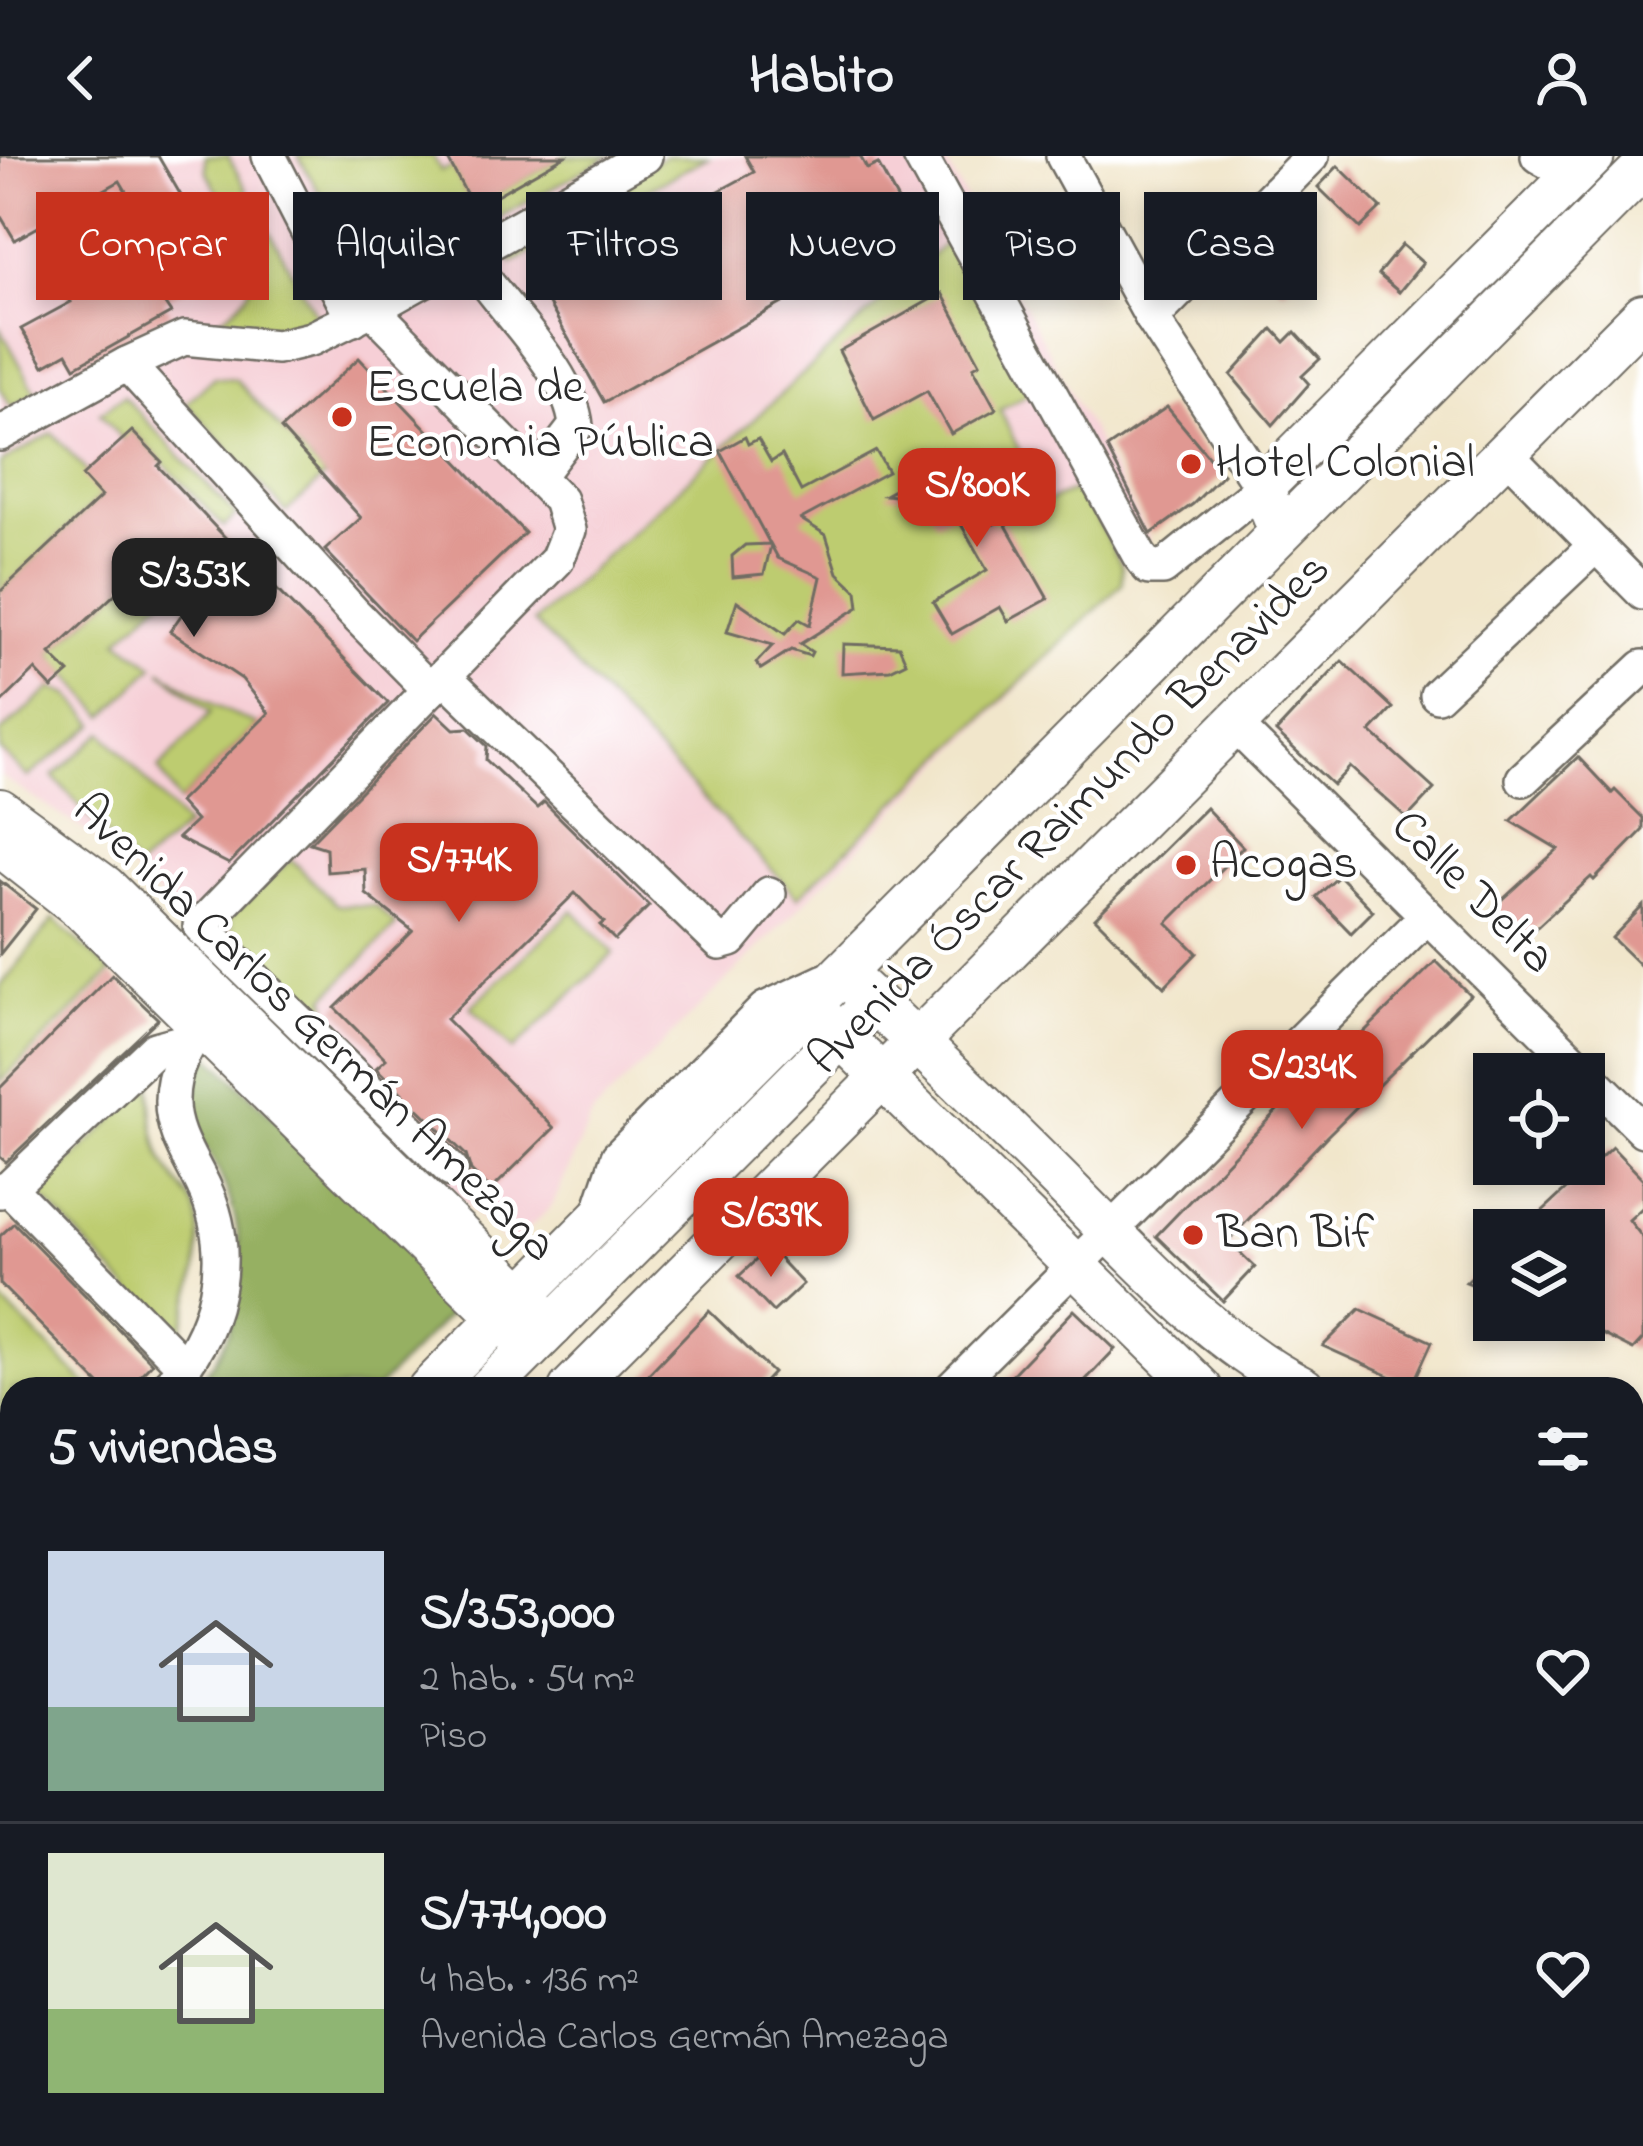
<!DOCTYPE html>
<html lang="es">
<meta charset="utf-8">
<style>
body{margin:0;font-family:"Indie Flower",sans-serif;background:#242831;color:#f1f3f6;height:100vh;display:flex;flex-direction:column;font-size:45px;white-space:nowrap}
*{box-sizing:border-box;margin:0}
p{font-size:39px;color:#9ea1a6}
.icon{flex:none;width:66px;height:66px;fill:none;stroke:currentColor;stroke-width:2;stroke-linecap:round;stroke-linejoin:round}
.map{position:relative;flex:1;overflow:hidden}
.details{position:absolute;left:0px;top:1221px;width:1644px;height:771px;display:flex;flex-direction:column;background:#171b24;border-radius:36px 36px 0 0;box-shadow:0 6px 18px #0003}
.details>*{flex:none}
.banner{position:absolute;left:36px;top:36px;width:1572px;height:108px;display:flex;gap:24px}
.fabs{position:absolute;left:1473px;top:897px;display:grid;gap:24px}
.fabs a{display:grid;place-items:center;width:132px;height:132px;border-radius:0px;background:#171b24;box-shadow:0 6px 18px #0003;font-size:60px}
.price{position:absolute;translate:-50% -102px;padding:0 27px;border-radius:24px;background:#c8321e;color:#fff;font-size:39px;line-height:78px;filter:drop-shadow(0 3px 6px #0008)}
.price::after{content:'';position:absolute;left:50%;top:72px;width:36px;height:27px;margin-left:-18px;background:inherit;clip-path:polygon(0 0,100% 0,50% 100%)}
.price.on{background:#222;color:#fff}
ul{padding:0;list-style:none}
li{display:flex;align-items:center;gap:36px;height:300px;padding:0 48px}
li+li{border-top:3px solid #363941}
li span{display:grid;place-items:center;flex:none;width:336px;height:240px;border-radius:0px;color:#555}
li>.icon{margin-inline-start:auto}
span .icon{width:144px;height:144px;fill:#fffc;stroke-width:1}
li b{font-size:51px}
h2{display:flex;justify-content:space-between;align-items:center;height:144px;padding:0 48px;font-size:51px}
.chip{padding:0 42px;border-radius:0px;background:#171b24;box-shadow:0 6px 18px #0003;font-size:42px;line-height:108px}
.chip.on{background:#c8321e;color:#fff}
header{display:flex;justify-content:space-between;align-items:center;height:156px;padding:0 48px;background:#171b24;font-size:54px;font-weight:700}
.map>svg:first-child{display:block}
.built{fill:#f6cfd6}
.green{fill:#bdcc6f;stroke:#747c4d;stroke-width:3}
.forest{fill:#96b062;stroke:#606e46;stroke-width:3}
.building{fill:#e09892}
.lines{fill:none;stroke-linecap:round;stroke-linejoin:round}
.minor-casing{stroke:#706c63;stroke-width:38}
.major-casing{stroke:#706c63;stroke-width:46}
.minor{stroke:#fff;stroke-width:33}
.major{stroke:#fff;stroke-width:42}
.poi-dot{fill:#c8321e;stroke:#fff;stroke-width:4.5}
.labels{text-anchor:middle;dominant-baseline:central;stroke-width:9;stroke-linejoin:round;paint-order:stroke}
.poi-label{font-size:48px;fill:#2b2b2b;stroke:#fff;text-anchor:start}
.street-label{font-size:48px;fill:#2b2b2b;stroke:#fff}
</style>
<header><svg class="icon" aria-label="back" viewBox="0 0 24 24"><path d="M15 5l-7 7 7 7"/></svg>Habito<svg class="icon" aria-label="person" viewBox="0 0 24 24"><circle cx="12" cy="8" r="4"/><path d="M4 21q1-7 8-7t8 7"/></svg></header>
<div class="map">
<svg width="1643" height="1990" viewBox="0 0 1643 1990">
<rect width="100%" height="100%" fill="#fff"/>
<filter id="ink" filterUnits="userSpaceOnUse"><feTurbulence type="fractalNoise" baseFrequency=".00833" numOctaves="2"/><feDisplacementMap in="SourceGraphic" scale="24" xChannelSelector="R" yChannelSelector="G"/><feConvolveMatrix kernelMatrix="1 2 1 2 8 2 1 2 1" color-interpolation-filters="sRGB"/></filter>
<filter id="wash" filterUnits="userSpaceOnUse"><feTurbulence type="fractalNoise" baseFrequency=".004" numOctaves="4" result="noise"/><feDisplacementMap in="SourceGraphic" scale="48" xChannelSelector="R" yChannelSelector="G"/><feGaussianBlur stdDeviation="2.7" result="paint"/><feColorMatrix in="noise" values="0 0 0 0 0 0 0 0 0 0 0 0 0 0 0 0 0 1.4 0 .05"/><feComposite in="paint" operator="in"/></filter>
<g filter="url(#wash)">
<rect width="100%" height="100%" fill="#f1e6cb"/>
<path class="built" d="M 0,0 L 943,0 L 1149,381 L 1146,394 L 1122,410 L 1122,428 L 593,958 L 552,1050 L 510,1091 L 141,723 L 93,680 L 0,620 Z"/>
<g class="green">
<path d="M 205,0 L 228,0 L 318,163 L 286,176 L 213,167 C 226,159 243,148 249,133 C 260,106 219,40 206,14 Z"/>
<path d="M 298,0 L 433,0 L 441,15 L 452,10 L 474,51 L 565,0 L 610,0 L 473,76 L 475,80 L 391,128 L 372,126 Z"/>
<path d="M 665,0 L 708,1 L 512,107 L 504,90 Z"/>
<path d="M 118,33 L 137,65 L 132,68 L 123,53 L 91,72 L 81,54 Z"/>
<path d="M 960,73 L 1036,233 L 1000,254 L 1044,347 L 1080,332 L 1122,410 L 1122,428 L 798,741 L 534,466 Z"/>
<path d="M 0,172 L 36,237 L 11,251 L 0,231 Z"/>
<path d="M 215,221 L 235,223 L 325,321 L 286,356 L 186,247 Z"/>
<path d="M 123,240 L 236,359 L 224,371 L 133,275 L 123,284 L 100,257 Z"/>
<path d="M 53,277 L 87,316 L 101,341 L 0,436 L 0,307 Z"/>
<path d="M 153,403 L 177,429 L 118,484 L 154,510 L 105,560 L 50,498 Z"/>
<path d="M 160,514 L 216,550 L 257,569 L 179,646 L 159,613 L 211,556 Z"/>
<path d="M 52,532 L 70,539 L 96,568 L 28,621 L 0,594 L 0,577 Z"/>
<path d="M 103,576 L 186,670 L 137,713 L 53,620 Z"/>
<path d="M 291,703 L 337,749 L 376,750 L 396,769 L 325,842 L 328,848 L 313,864 L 234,785 L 229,762 Z"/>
<path d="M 573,754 L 614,797 L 513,894 L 471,851 Z"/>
<path d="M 54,763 L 111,816 L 0,926 L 0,831 Z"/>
<path d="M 151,928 C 152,953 152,978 162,1002 C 169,1019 185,1032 193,1049 C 209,1083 189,1151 178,1186 L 38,1036 Z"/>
<path d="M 0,1143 L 91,1233 L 12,1233 L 12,1266 L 0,1254 Z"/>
</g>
<g class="forest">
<path d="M 210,900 L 463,1144 L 376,1233 L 191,1233 C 247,1179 252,1094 223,1025 C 202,974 171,966 193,906 Z"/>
<path d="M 12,1413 L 12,1598 L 0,1609 L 0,1425 Z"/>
</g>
<g id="blocks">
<g class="building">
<path d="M 0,0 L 158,0 L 190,55 L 203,47 L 239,111 L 202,132 L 198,125 L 163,145 L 171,157 L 75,211 L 67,197 L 44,210 L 21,173 L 71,146 L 64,133 L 97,115 L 89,97 L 145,67 L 120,25 L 15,84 L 0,59 Z"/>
<path d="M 446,0 L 565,0 L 474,52 Z"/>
<path d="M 745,0 L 860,0 L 867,13 L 878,8 L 914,74 L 604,246 L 540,132 L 754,16 Z"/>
<path d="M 1338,10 L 1381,52 L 1360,72 L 1318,31 Z"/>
<path d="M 1402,89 L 1423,107 L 1399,136 L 1378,118 Z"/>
<path d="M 1291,99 L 1305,113 L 1283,134 L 1269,121 Z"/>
<path d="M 942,137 L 980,207 L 973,211 L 996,253 L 951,278 L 927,235 L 874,264 L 839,195 Z"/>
<path d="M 1273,173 L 1285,186 L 1295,176 L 1320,203 L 1302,220 L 1309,228 L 1273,269 L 1231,219 Z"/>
<path d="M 359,202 L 525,377 L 412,485 L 325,394 L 361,362 L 281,273 Z"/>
<path d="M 1167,251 L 1223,318 L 1193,348 L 1151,378 L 1107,292 Z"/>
<path d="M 132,275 L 162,306 L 158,310 L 218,374 L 388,547 L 229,708 L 178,682 L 196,665 L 179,646 L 269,557 L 242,523 L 170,475 L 192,444 L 153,403 L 50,498 L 69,517 L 52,532 L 35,514 L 0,548 L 0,436 L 101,341 L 82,320 Z"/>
<path d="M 745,281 L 748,288 L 758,283 L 771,306 L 782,299 L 801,335 L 876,295 L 888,316 L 801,363 L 826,379 L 838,417 L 857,435 L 859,451 L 800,488 L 812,496 L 810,500 L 791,494 L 761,513 L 756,507 L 773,489 L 727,476 L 737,445 L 785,478 L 799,463 L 810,469 L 821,421 L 778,402 L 771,389 L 764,418 L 733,421 L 732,400 L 745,389 L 770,388 L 720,295 Z"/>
<path d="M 956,300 L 994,368 L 1003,364 L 1048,443 L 1008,465 L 1000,451 L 952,478 L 933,446 L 987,414 L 954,356 L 936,366 L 923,343 L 885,339 Z"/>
<path d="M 843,488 L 899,490 L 906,506 L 890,514 L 842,517 Z"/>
<path d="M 1342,505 L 1393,552 L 1371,576 L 1434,633 L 1407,662 L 1350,611 L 1333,629 L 1276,576 Z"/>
<path d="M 437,557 L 454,573 L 468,572 L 487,590 L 486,604 L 537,652 L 544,646 L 649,750 L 615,784 L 600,769 L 604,766 L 575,737 L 446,863 L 554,972 L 491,1034 L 471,1015 L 466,999 L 376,912 L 386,903 L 335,852 L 413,775 L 366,738 L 365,713 L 327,716 L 326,692 L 310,687 Z"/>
<path d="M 1578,601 L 1612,637 L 1615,634 L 1643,662 L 1643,674 L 1594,724 L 1591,721 L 1525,782 L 1488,757 L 1558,693 L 1511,665 Z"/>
<path d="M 1206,652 L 1243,691 L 1167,767 L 1197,797 L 1164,831 L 1095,762 Z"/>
<path d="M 1339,720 L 1373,755 L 1351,777 L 1316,741 Z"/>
<path d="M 0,725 L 36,753 L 0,798 Z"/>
<path d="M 1643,750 L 1643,812 L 1612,782 Z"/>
<path d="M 1436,805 L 1470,839 L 1326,981 L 1228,1085 L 1255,1111 L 1223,1145 L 1156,1080 L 1287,944 L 1291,948 Z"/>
<path d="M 112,819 L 158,863 L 6,1006 L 0,1001 L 0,932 Z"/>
<path d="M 1612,991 L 1643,1023 L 1643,1051 L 1629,1064 L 1643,1082 L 1643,1183 L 1633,1194 L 1584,1169 L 1584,1074 L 1522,1074 Z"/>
<path d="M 14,1067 L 152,1207 L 127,1233 L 104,1233 L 0,1128 L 0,1080 Z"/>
<path d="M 769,1092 L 803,1128 L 773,1156 L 739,1120 Z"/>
<path d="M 1494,1100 L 1494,1137 L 1466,1126 Z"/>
<path d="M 1360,1153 L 1432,1186 L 1412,1230 L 1323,1190 Z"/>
<path d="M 1074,1154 L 1115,1193 L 1077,1233 L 998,1233 Z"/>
<path d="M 709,1155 L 773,1217 L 758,1233 L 634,1233 Z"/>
</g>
</g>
</g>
<g filter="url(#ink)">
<use href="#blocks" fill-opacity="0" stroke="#706c63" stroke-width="3"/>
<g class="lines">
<g class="minor-casing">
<g id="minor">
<path d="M 269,0 L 353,163"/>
<path d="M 920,0 L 1139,399 L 1149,412 L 1163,412 L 1262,332 L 1152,162 L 1063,0"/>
<path d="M 1538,0 L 1573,20"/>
<path d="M 487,127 C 516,166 572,222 576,270 L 537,321"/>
<path d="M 372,153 L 560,344 L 569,374 L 557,404 L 430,534"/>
<path d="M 1152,162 L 1312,0"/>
<path d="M 127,208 L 354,457 L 430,534 L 200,770 L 451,1014"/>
<path d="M 0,278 L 127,208 L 184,182 L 277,191 L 311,183 L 372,153 L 645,0"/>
<path d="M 1505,297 L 1643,437"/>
<path d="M 444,520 L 720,787 L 731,784 L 769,738"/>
<path d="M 1437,539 L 1596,389"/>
<path d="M 1234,568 L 1643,974"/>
<path d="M 1523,623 L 1643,511"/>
<path d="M 9,1032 L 185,1211"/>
<path d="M 0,1035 L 9,1032 L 155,893 L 192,883"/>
<path d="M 598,1061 L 618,1001 L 765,853 L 825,825"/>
<path d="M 165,1233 C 218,1178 237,1100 203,1029 C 190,1002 171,975 172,944 C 172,914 186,891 202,868"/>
<path d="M 951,1233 L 1427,760"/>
<path d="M 0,1400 L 12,1388"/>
<path d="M 1632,1570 L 1643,1583"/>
<path d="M 524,1980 L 534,1990"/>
<path d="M 1603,1980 L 1611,1990"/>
<path d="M 441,1990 L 452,1980"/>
<path d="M 725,1990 L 735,1980"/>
<path d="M 1153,1990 L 1166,1980"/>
</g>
</g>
<g class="major-casing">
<g id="major">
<path d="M 1280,375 L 1262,332 L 1593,0"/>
<path d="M 0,654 L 105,731 L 552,1170"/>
<path d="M 0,689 L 83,754 L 530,1191"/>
<path d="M 843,817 C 920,887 994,959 1067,1032 C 1140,1105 1211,1185 1304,1233"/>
<path d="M 810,850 L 1201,1233"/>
<path d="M 429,1233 L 1643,12"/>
<path d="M 489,1233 L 861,860"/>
<path d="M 570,1233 L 1643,159"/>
<path d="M 1632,1391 L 1643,1397"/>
<path d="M 1632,1448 L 1643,1453"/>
<path d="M 0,1673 L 12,1661"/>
<path d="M 0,1728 L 12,1716"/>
<path d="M 0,1802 L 12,1790"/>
</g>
</g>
<use href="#minor" class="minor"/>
<use href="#major" class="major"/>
</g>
</g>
<g class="poi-dot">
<circle cx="342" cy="261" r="12"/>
<circle cx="1191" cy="308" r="12"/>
<circle cx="1186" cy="709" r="12"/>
<circle cx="1193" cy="1079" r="12"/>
</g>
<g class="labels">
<g class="poi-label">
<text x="366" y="233">Escuela de<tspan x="366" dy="55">Economia Pública</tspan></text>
<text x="1215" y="308">Hotel Colonial</text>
<text x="1210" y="709">Acogas</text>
<text x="1217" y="1079">Ban Bif</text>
</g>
<g class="street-label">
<text transform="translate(1070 659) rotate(-45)">Avenida Óscar Raimundo Benavides</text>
<text transform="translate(1472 737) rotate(45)">Calle Delta</text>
<text transform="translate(313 873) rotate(44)">Avenida Carlos Germán Amezaga</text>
</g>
</g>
</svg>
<div class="fabs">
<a><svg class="icon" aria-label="locate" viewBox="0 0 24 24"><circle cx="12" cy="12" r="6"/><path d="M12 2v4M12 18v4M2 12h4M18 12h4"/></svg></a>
<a><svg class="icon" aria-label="layers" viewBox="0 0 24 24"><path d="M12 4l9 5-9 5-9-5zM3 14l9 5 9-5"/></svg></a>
</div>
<b class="price" style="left:977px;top:394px">S/800K</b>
<b class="price on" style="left:194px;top:484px">S/353K</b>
<b class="price" style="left:459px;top:769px">S/774K</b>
<b class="price" style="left:1302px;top:976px">S/234K</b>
<b class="price" style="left:771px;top:1124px">S/639K</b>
<div class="banner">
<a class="chip on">Comprar</a>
<a class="chip">Alquilar</a>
<a class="chip">Filtros</a>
<a class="chip">Nuevo</a>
<a class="chip">Piso</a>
<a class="chip">Casa</a>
</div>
<section class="details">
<h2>5 viviendas<svg class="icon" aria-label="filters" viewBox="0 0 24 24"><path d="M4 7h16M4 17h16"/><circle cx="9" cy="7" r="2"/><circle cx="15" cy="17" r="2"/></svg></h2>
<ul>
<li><span style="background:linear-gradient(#c9d6e8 65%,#7fa58c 0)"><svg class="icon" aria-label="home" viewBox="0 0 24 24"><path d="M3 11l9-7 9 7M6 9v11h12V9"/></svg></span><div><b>S/353,000</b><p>2 hab. · 54 m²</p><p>Piso</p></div><svg class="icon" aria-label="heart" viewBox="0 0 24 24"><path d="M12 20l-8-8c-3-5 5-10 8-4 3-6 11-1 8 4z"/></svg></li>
<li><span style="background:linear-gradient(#dfe7d0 65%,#8fb573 0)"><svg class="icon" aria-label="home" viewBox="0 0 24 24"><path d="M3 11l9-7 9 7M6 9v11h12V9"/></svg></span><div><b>S/774,000</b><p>4 hab. · 136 m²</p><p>Avenida Carlos Germán Amezaga</p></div><svg class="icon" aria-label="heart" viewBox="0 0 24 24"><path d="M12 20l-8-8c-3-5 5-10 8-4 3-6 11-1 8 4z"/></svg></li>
</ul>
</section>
</div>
